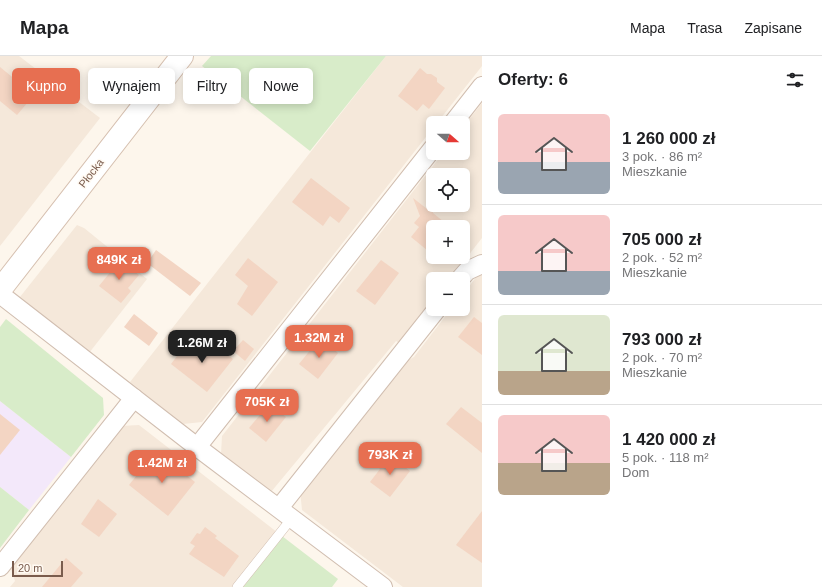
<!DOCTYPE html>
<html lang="pl">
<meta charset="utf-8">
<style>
body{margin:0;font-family:Arial,sans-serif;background:#f2f2f2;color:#202124;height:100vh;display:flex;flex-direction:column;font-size:15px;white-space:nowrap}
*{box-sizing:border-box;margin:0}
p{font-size:13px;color:#757577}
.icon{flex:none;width:22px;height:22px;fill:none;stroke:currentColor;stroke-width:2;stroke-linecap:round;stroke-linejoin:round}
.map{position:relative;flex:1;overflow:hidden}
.drawer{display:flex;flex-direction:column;background:#fff;width:340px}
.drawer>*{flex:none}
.banner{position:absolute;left:12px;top:12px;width:380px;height:36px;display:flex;gap:8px}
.needle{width:26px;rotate:110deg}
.fabs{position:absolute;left:426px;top:60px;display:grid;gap:8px}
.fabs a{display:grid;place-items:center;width:44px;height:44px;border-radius:6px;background:#fff;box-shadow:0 2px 10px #0003;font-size:20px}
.scale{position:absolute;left:12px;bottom:10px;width:51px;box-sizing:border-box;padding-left:4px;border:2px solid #7a5c4d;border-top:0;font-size:11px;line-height:14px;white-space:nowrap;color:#7a5c4d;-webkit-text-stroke:3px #fffaf3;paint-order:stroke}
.price{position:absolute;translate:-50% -34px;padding:0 9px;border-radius:8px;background:#e76f51;color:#fff;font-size:13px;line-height:26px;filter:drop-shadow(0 1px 2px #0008)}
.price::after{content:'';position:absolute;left:50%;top:24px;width:12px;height:9px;margin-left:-6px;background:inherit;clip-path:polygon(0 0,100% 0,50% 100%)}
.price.current{background:#222;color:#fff}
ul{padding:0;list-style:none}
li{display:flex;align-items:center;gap:12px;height:100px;padding:0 16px}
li+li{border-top:1px solid #e0e0e0}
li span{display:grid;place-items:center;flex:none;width:112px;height:80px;border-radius:6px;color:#555}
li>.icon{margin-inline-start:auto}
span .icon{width:48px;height:48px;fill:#fffc;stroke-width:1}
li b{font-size:17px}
h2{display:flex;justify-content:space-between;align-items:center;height:48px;padding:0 16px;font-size:17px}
.pill{padding:0 14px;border-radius:6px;background:#fff;box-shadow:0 2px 10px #0003;font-size:14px;line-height:36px}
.pill.current{background:#e76f51;color:#fff}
header{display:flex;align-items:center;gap:24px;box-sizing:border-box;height:56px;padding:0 20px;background:#fff;border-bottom:1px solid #e0e0e0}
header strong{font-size:19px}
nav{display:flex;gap:22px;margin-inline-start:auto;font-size:14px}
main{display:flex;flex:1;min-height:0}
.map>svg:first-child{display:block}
.residential{fill:#f5e8da;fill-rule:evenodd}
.education{fill:#f3e8fa}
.green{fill:#d8ecc9}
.building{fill:#f3d5c3}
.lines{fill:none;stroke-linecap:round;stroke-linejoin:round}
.lane-casing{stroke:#d1beb0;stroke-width:10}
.street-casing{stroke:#d1beb0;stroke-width:20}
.secondary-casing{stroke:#d6c0b0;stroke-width:24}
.lane{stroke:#fff;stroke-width:9}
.street{stroke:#fff;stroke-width:18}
.secondary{stroke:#fff;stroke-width:22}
.labels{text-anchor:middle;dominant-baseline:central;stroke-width:3;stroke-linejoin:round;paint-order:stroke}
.street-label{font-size:11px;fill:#7a5c4d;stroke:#fffaf3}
</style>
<header>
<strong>Mapa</strong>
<nav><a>Mapa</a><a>Trasa</a><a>Zapisane</a></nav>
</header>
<main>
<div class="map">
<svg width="482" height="531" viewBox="0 0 482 531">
<rect width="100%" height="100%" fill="#fdf6ec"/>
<g class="residential">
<path d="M 0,0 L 19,0 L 100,62 L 0,190 Z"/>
<path d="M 386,0 L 482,0 L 482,10 L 437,67 L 433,67 L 433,72 L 202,366 L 183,368 L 130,326 Z"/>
<path d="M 482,47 L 482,182 L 450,223 L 433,223 L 433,244 L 399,287 L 396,285 L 271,436 L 221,398 L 222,380 L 443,97 L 463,97 L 463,71 ZM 433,119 L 463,119 L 463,149 L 433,149 ZM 433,171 L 463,171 L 463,201 L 433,201 Z"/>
<path d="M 77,169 L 84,172 L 147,223 L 89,297 L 20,241 Z"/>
<path d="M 478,219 L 482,219 L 482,531 L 403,531 L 302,454 L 300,434 L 405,306 L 414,301 L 451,253 L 463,253 L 463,238 Z"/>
<path d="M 139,369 L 282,480 L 243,531 L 10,531 L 15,525 L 11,513 L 121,370 Z"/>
</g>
<path class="education" d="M 0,345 L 71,401 L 29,454 L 0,431 Z"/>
<g class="green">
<path d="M 211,0 L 386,0 L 310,95 L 202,10 Z"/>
<path d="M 6,263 L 103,342 L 104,359 L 71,401 L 0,345 L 0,271 Z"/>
<path d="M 0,431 L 29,454 L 0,492 Z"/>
<path d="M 282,480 L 338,523 L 332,531 L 243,531 Z"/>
</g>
<g class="building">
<path d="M 0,11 L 34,39 L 17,59 L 0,45 Z"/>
<path d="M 420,12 L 427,18 L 431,18 L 437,22 L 437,26 L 445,32 L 429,53 L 423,48 L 417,55 L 398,40 Z"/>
<path d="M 311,122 L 350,152 L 339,167 L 330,160 L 323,170 L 292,146 Z"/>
<path d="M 413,142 L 431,156 L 433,153 L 433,157 L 450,171 L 433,171 L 433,199 L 411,181 L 419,171 L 414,167 L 420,160 Z"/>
<path d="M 156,194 L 201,227 L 190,240 L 147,207 Z"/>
<path d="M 248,202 L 278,226 L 252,260 L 237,248 L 248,230 L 235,219 Z"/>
<path d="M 120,204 L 139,219 L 128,232 L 131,235 L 121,247 L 99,230 Z"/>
<path d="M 381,204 L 399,217 L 375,249 L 356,235 Z"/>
<path d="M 134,258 L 158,277 L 149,290 L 124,271 Z"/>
<path d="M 474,261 L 482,267 L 482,299 L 458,281 Z"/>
<path d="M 320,282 L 338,297 L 318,323 L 299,308 Z"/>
<path d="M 207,283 L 233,303 L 207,336 L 171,308 L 187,287 L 197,295 Z"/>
<path d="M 243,284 L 254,293 L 245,305 L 233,295 Z"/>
<path d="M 269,348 L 286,361 L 266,386 L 249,372 Z"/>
<path d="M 461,351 L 482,367 L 482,397 L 446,368 Z"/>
<path d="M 0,358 L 20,374 L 0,399 Z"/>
<path d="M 388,398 L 410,415 L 390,441 L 370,426 L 380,413 L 378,411 Z"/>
<path d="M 153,399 L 162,406 L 165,402 L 195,426 L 168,460 L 129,429 Z"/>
<path d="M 98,443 L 117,458 L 99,481 L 81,468 Z"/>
<path d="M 482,455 L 482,507 L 456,489 Z"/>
<path d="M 205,471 L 217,480 L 215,482 L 239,500 L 224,521 L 189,498 L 195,490 L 190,487 L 197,477 L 200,478 Z"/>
<path d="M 66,502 L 83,517 L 71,531 L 42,531 Z"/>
</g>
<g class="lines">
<g class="lane-casing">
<path id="lane" d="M 237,531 L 292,462"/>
</g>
<g class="street-casing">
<g id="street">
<path d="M 453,67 L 482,30"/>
<path d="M 460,223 L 467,215 L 482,208"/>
<path d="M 0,238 L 197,391 L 383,531"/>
<path d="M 197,391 L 433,92"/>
<path d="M 279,452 L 437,253"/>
<path d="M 0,511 L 134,342"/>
</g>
</g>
<g class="secondary-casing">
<path id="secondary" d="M 0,234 L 182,0"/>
</g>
<use href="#lane" class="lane"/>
<use href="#street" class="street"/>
<use href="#secondary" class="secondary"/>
</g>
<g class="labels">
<g class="street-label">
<text transform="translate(91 117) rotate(-52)">Płocka</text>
</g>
</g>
</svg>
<div class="fabs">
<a><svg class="needle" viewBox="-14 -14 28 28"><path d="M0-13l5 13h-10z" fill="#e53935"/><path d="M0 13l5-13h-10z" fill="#757577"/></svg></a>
<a><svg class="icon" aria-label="locate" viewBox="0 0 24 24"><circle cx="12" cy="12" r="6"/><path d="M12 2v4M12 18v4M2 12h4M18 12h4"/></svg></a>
<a>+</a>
<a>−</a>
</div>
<div class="scale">20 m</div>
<b class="price" style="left:119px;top:225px">849K zł</b>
<b class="price" style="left:319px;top:303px">1.32M zł</b>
<b class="price current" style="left:202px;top:308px">1.26M zł</b>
<b class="price" style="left:267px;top:367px">705K zł</b>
<b class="price" style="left:390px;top:420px">793K zł</b>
<b class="price" style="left:162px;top:428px">1.42M zł</b>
<div class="banner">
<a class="pill current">Kupno</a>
<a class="pill">Wynajem</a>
<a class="pill">Filtry</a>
<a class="pill">Nowe</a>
</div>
</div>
<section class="drawer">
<h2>Oferty: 6<svg class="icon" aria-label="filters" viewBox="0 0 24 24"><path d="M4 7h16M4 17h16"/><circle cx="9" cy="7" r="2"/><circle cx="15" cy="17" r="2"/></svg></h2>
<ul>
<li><span style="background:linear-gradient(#f6c9c9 60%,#9aa5b1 0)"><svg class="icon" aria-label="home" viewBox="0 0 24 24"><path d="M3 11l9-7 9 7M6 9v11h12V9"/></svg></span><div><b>1 260 000 zł</b><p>3 pok. · 86 m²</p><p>Mieszkanie</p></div></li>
<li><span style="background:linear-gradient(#f6c9c9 70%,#9aa5b1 0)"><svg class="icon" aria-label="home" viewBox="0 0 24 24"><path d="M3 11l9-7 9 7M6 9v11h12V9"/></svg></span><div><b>705 000 zł</b><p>2 pok. · 52 m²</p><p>Mieszkanie</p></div></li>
<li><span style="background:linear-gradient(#dfe7d0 70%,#b9a48a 0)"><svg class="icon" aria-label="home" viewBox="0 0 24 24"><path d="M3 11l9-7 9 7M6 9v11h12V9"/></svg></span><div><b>793 000 zł</b><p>2 pok. · 70 m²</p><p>Mieszkanie</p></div></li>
<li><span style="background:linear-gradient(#f6c9c9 60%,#b9a48a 0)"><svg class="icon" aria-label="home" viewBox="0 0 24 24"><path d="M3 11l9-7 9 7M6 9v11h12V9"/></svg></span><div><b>1 420 000 zł</b><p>5 pok. · 118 m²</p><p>Dom</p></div></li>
</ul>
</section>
</main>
